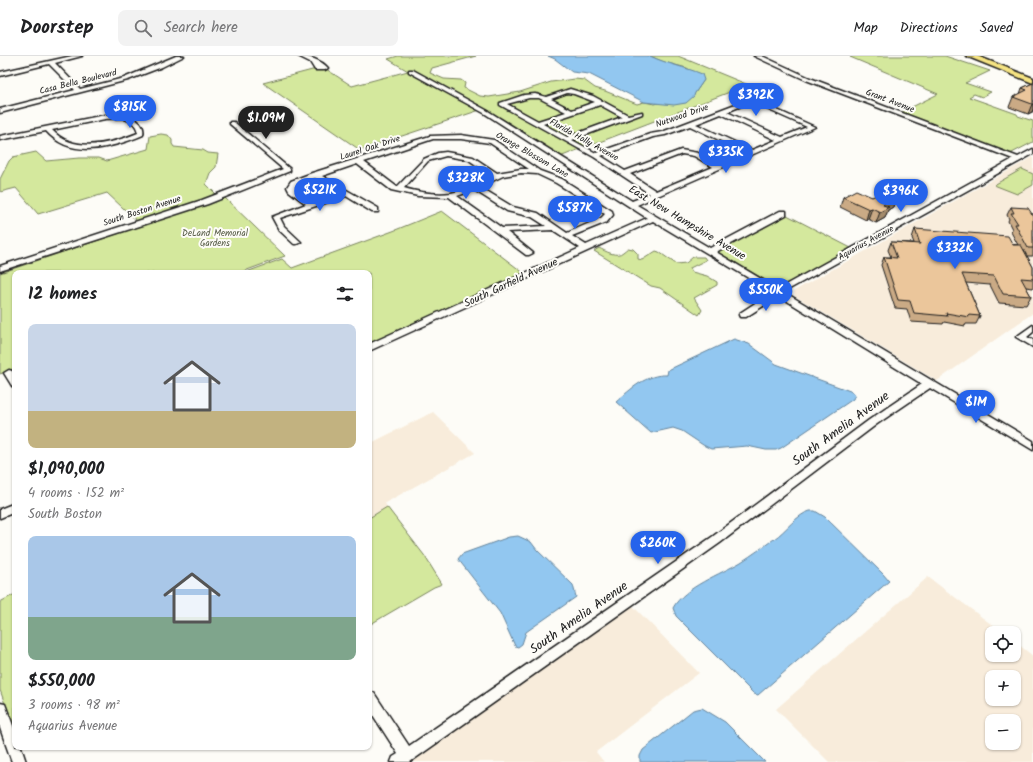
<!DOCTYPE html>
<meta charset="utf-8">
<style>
body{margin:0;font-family:Kalam,sans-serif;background:#f2f2f2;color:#202124;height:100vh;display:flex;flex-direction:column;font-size:15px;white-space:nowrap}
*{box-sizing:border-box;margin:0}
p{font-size:13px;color:#757577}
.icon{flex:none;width:22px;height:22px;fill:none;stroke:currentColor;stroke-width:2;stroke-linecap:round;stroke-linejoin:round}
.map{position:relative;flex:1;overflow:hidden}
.sheet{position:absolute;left:12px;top:214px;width:360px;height:480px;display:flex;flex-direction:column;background:#fff;border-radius:8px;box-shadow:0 1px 3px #0004}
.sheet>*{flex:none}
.controls{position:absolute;left:985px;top:570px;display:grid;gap:8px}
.controls a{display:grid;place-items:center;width:36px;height:36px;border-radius:8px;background:#fff;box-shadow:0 1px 3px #0004;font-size:20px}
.price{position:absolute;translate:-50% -34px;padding:0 9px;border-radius:14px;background:#2563eb;color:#fff;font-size:13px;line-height:26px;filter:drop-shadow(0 1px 2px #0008)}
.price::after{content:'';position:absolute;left:50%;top:24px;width:12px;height:9px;margin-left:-6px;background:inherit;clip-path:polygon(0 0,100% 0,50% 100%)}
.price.selected{background:#222;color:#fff}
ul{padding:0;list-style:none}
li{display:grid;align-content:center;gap:8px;height:212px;padding:0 16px}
li span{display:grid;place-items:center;height:124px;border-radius:8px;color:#555}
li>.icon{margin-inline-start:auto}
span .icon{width:72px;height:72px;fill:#fffc;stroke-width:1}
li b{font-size:17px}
h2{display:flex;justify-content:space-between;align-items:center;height:48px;padding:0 16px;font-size:17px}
header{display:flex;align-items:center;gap:24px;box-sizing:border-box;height:56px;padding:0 20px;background:#fff;border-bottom:1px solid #e0e0e0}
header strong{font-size:19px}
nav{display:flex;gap:22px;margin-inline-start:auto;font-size:14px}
.search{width:280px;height:36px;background:#f2f2f2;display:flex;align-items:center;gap:10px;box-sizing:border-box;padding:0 14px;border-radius:8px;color:#757577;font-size:15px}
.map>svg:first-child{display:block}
.built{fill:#f8ecdb;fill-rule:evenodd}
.green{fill:#d4e89d;stroke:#78825c}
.water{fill:#92c7f0;stroke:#63839b}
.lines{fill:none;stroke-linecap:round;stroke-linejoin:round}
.minor-casing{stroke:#1c1c1c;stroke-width:3}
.major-casing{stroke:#1c1c1c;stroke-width:3}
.minor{fill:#fdfcf7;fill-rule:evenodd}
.major{fill:#f5e382;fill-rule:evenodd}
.wall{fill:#caaa85;stroke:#1c1c1c}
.shaded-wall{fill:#a48b6c;stroke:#1c1c1c}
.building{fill:#ebc69b;stroke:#1c1c1c}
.labels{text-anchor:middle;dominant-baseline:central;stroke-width:4;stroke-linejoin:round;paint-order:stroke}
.far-street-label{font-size:9px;fill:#1c1c1c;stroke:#fdfcf7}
.far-park-label{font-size:9px;fill:#535943;stroke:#fdfcf7}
.street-label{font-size:11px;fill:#1c1c1c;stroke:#fdfcf7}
.near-street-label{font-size:13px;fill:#1c1c1c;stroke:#fdfcf7}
</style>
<header>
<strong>Doorstep</strong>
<div class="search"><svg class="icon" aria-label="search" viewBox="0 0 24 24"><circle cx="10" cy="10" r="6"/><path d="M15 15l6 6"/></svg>Search here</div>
<nav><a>Map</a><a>Directions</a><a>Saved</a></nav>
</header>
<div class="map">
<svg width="1033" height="706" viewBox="0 0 1033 706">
<rect width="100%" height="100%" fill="#fdfcf7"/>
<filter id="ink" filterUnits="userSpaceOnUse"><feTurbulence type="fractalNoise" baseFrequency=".025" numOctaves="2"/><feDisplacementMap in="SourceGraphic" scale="8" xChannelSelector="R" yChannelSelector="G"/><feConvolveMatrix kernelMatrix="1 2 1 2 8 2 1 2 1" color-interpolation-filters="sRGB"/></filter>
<g filter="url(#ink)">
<g class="built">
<path d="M 1033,101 L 1033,257 L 937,325 L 795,240 L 794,235 Z"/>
<path d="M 433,356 L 475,397 L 385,447 L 387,451 L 369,462 L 369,388 Z"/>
<path d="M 928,521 L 1003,577 L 992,577 L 992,599 L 1014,599 L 1014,585 L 1033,600 L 1033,706 L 829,706 L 776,653 ZM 992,621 L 1014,621 L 1014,643 L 992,643 ZM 992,665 L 1014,665 L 1014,687 L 992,687 Z"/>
<path d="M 631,548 L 699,617 L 596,696 L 604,706 L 406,706 Z"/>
</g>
<g class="green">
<path d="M 398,0 L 476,0 L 432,12 L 430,17 L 444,23 L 461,24 L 465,27 L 464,32 L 480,40 L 489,41 L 520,36 L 551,26 L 575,23 L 584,24 L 595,32 L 605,35 L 637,48 L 644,46 L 655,48 L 695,37 L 704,24 L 687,12 L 664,6 L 650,0 L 678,0 L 751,30 L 735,34 L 584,92 L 569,84 L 643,57 L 640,56 L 629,60 L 580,36 L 574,35 L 546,41 L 538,37 L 499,48 L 580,93 L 560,101 L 480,54 L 360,94 L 263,27 L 316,13 L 326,13 L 352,30 L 408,15 L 388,3 Z"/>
<path d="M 852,0 L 945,0 L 990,15 L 965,27 L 991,36 L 982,41 L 974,38 L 969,41 L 1017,58 L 1018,60 L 1033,65 L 1033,86 L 1010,98 L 900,57 L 938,38 L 850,1 Z"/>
<path d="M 569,36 L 577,37 L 595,46 L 571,55 L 549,43 Z"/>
<path d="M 537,40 L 568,56 L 538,67 L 505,48 Z"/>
<path d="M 598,48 L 625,61 L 566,83 L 540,68 Z"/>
<path d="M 161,78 L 168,79 L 172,84 L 172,88 L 174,91 L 203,94 L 208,97 L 218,98 L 216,111 L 210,117 L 206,128 L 217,139 L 138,166 L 107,137 L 38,158 L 16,132 L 0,136 L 0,123 L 9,105 L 13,101 L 36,96 L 46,105 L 79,102 L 99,102 L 107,105 L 148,93 L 150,80 Z"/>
<path d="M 1022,113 L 1033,118 L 1033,129 L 1017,138 L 994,129 Z"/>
<path d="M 225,142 L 285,200 L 239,217 L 15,217 L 15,312 L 0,318 L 0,217 Z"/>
<path d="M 442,155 L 525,218 L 369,289 L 369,217 L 244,217 L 282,203 L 292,212 L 393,175 Z"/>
<path d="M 785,158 L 851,192 L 779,232 L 716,195 Z"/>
<path d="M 599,192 C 605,195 617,202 623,196 C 625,195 626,193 628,192 L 633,193 L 638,198 L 638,203 L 642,204 L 656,195 L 659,196 L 676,208 L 686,207 L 693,201 L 704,201 L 706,204 L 690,212 L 692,216 L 707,220 L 717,226 L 717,229 L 694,242 L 702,254 L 699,259 L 660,232 L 651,230 L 594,195 Z"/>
<path d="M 387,451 L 424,499 L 442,528 L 434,531 L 369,569 L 369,462 Z"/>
<path d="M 15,538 L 15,676 L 0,634 L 0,546 Z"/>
</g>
<g class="water">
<path d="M 548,0 L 650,0 C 667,8 685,11 702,18 L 704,24 L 695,37 L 694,40 L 686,47 L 674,49 L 644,46 L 589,18 L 572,16 L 555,3 Z"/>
<path d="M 734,283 L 749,288 L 776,308 L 850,335 L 855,339 L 853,343 L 781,392 L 776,394 L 766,394 L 747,390 L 711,393 L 703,389 L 682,375 L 673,372 L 651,377 L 616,346 C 631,333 646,318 667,319 L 668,314 Z"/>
<path d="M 810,455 L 815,455 L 825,461 L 883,518 L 889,525 L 758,639 L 754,638 L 676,560 L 673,552 C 684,531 721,518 741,506 C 752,499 763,491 774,483 C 786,475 796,459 810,455 Z"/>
<path d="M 518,480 L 531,486 L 537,494 L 573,529 L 576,541 L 526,576 L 522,588 L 518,591 L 515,590 L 500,557 L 458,503 L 462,498 L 509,481 Z"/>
<path d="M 702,652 L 725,666 L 765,706 L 640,706 L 640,700 L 643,694 L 693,654 Z"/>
</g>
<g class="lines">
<g class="minor-casing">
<g id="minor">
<path d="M 72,0 L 82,0 L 55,7 L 80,33 L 124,22 L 176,0 L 184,0 L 162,11 L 128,24 L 0,57 L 0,53 L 75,34 L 49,8 L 0,20 L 0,16 Z"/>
<path d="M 298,0 C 308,0 321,4 328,12 L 325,14 L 315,14 L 310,6 Z"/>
<path d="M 754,0 L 762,0 L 810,22 L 1018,101 L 1033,93 L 1033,98 L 784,236 L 1033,385 L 1033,394 L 930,332 L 877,368 L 720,487 L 410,706 L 391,706 L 393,701 L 398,698 L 369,653 L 369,635 L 374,637 L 409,690 L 712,481 L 869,364 L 922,328 L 779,240 L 746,261 L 740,261 L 739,259 L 740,257 L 772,236 L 653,165 L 369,295 L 369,288 L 580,192 L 553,174 L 507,176 L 533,197 L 529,199 L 526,199 L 449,141 L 418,140 L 391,134 L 357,108 L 322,120 L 378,152 L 378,156 L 372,156 L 346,140 L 280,162 L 284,170 L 301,186 L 297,188 L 294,188 L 279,174 L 272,161 L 306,148 L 289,135 L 287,131 L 291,125 L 312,117 L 430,80 L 461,79 L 494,84 L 540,115 L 562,123 L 612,155 L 613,159 L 607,166 L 572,180 L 586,189 L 647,162 L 484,57 L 409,16 L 409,14 L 413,14 L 488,55 L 632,145 L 650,138 L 594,101 L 500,49 L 500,47 L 524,39 L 535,38 L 546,41 L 570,33 L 593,40 L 628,59 L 642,56 L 642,58 L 572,84 L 596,97 L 650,78 L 662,76 L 746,44 L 733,38 L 733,36 L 735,35 L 815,71 L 637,149 L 710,192 L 780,155 L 786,155 L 786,159 L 716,196 L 778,233 L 1013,103 L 806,24 ZM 567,37 L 574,38 L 595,46 L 572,54 L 551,43 ZM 529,42 L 539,42 L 566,56 L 538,65 L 507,48 ZM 751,46 L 807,71 L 782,81 L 727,56 ZM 600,49 L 622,61 L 567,81 L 543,68 ZM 721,58 L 776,84 L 752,94 L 696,68 ZM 690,70 L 746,97 L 719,108 L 698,97 L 681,94 L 625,115 L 601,100 L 653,81 L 665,79 ZM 433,83 L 461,83 L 490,87 L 529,113 L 521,113 L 497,117 L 473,101 L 446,96 L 438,97 L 424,103 L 397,131 L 364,106 ZM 682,98 L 694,100 L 713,111 L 656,135 L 630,118 ZM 446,100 L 469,104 L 492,120 C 479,126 465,134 451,137 C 436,139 418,136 404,132 L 428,105 ZM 521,117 L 537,118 L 556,127 L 587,146 L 572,153 L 572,157 L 578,157 L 592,150 L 605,158 L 601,162 L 567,177 L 538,157 L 513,151 L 480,131 L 503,120 ZM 315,122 L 341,137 L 313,146 L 295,131 L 297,129 ZM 474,134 L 507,155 L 532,161 L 546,170 L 502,172 L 457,140 Z"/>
<path d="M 123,58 C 133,61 146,67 143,79 C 112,92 71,104 46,75 L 0,84 L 0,80 L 105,59 ZM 122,62 C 131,65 136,67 138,77 C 111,88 74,98 52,74 L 105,63 Z"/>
<path d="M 230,66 L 234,66 L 290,113 L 290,115 L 208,148 L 0,215 L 0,210 L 202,144 L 283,113 L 230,68 Z"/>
<path d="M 1033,269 L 1033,276 L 1027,281 L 1033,284 L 1033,291 L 1016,281 Z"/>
<path d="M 9,314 L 12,315 L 15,319 L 15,331 L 12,330 L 4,317 Z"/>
<path d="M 15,447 L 15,456 L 0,462 L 0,453 Z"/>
<path d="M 0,647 L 5,648 L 15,675 L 15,691 L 21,691 L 26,706 L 12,706 L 0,672 Z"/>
</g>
</g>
<g class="major-casing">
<path id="major" d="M 966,0 L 977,0 L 1033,22 L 1033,27 Z"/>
</g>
<use href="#minor" class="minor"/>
<use href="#major" class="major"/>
</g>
<g class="wall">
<path d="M 1033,27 L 1033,56 L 1032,56 L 1028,58 L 1009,51 L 1013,41 L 1020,38 L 1022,32 Z"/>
<path d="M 897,140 L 893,151 L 888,154 L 885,162 L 876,167 L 868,163 L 866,164 L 840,151 L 843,141 L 872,141 Z"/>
<path d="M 1011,151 L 1033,158 L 1033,200 L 1027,200 L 1033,211 L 1033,232 L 1026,231 L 1031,240 L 1026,249 L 999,247 L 990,229 L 966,227 L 980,260 L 976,268 L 966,268 L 965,270 L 944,266 L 943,268 L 911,266 L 907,253 L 895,252 L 881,209 L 884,201 L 891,201 L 888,194 L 891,186 L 914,187 L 912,182 L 915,173 L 1018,189 L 1011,176 L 1012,173 L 1008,165 L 1009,163 L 1007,159 Z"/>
</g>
<g class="shaded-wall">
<path d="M 1032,48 L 1033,48 L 1033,53 L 1032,56 L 1028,58 Z"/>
<path d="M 897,140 L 893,151 L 888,154 L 885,162 L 876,167 L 880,156 L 884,147 Z"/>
<path d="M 872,152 L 868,163 L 866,164 L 869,153 Z"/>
</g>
<g class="building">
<path d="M 1033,27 L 1033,48 L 1032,48 L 1013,41 L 1027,34 L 1022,32 Z"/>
<path d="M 856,134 L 872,141 L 885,135 L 897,140 L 884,147 L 885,147 L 883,149 L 889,151 L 880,156 L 872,152 L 869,153 L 843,141 Z"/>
<path d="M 1011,151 L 1028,152 L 1032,158 L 1033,158 L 1033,192 L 1028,192 L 1015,168 L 1018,168 L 1011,157 L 1014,157 Z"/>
<path d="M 915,173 L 1008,180 L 1013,189 L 1021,189 L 1033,211 L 1033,223 L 1021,222 L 1031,240 L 1003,238 L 994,220 L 962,218 L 980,260 L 968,259 L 969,261 L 946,257 L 947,260 L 914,257 L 910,245 L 898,244 L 884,201 L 897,202 L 891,186 L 920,188 Z"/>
</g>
</g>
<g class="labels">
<g class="far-street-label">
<text transform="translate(78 26) rotate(-14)">Casa Bella Boulevard</text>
<text transform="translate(890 45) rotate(21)">Grant Avenue</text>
<text transform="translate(682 60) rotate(-19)">Nutwood Drive</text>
<text transform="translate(584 84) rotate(29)">Florida Holly Avenue</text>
<text transform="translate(370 92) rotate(-18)">Laurel Oak Drive</text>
<text transform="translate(532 99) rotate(30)">Orange Blossom Lane</text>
<text transform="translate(142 155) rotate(-18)">South Boston Avenue</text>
<text transform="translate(866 187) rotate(-29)">Aquarius Avenue</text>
</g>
<g class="far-park-label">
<text x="215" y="177">DeLand Memorial<tspan x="215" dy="10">Gardens</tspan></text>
</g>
<g class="street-label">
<text transform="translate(687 167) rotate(31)">East New Hampshire Avenue</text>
<text transform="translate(511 227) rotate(-25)">South Garfield Avenue</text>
</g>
<g class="near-street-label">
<text transform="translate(841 373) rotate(-36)">South Amelia Avenue</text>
<text transform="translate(579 562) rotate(-35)">South Amelia Avenue</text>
</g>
</g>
</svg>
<div class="controls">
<a><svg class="icon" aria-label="locate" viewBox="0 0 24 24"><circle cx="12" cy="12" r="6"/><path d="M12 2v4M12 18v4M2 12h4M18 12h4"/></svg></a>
<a>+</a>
<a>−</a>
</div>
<b class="price" style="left:756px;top:61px">$392K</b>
<b class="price" style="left:130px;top:73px">$815K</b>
<b class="price selected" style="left:266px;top:84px">$1.09M</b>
<b class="price" style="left:726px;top:118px">$335K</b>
<b class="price" style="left:466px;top:144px">$328K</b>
<b class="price" style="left:320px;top:156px">$521K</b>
<b class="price" style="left:901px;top:157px">$396K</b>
<b class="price" style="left:575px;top:174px">$587K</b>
<b class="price" style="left:955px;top:214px">$332K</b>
<b class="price" style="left:766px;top:256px">$550K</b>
<b class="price" style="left:976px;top:368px">$1M</b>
<b class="price" style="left:658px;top:509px">$260K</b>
<section class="sheet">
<h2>12 homes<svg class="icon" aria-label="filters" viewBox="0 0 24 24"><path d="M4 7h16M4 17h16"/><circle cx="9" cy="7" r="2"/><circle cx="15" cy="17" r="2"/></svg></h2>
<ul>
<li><span style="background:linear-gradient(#c9d6e8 70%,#c2b280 0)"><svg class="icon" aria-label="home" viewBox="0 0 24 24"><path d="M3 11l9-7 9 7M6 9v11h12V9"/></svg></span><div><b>$1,090,000</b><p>4 rooms · 152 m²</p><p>South Boston</p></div></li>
<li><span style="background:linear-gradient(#a9c7e8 65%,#7fa58c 0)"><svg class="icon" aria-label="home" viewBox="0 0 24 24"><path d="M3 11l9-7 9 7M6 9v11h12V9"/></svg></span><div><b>$550,000</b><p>3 rooms · 98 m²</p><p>Aquarius Avenue</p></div></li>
</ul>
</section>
</div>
